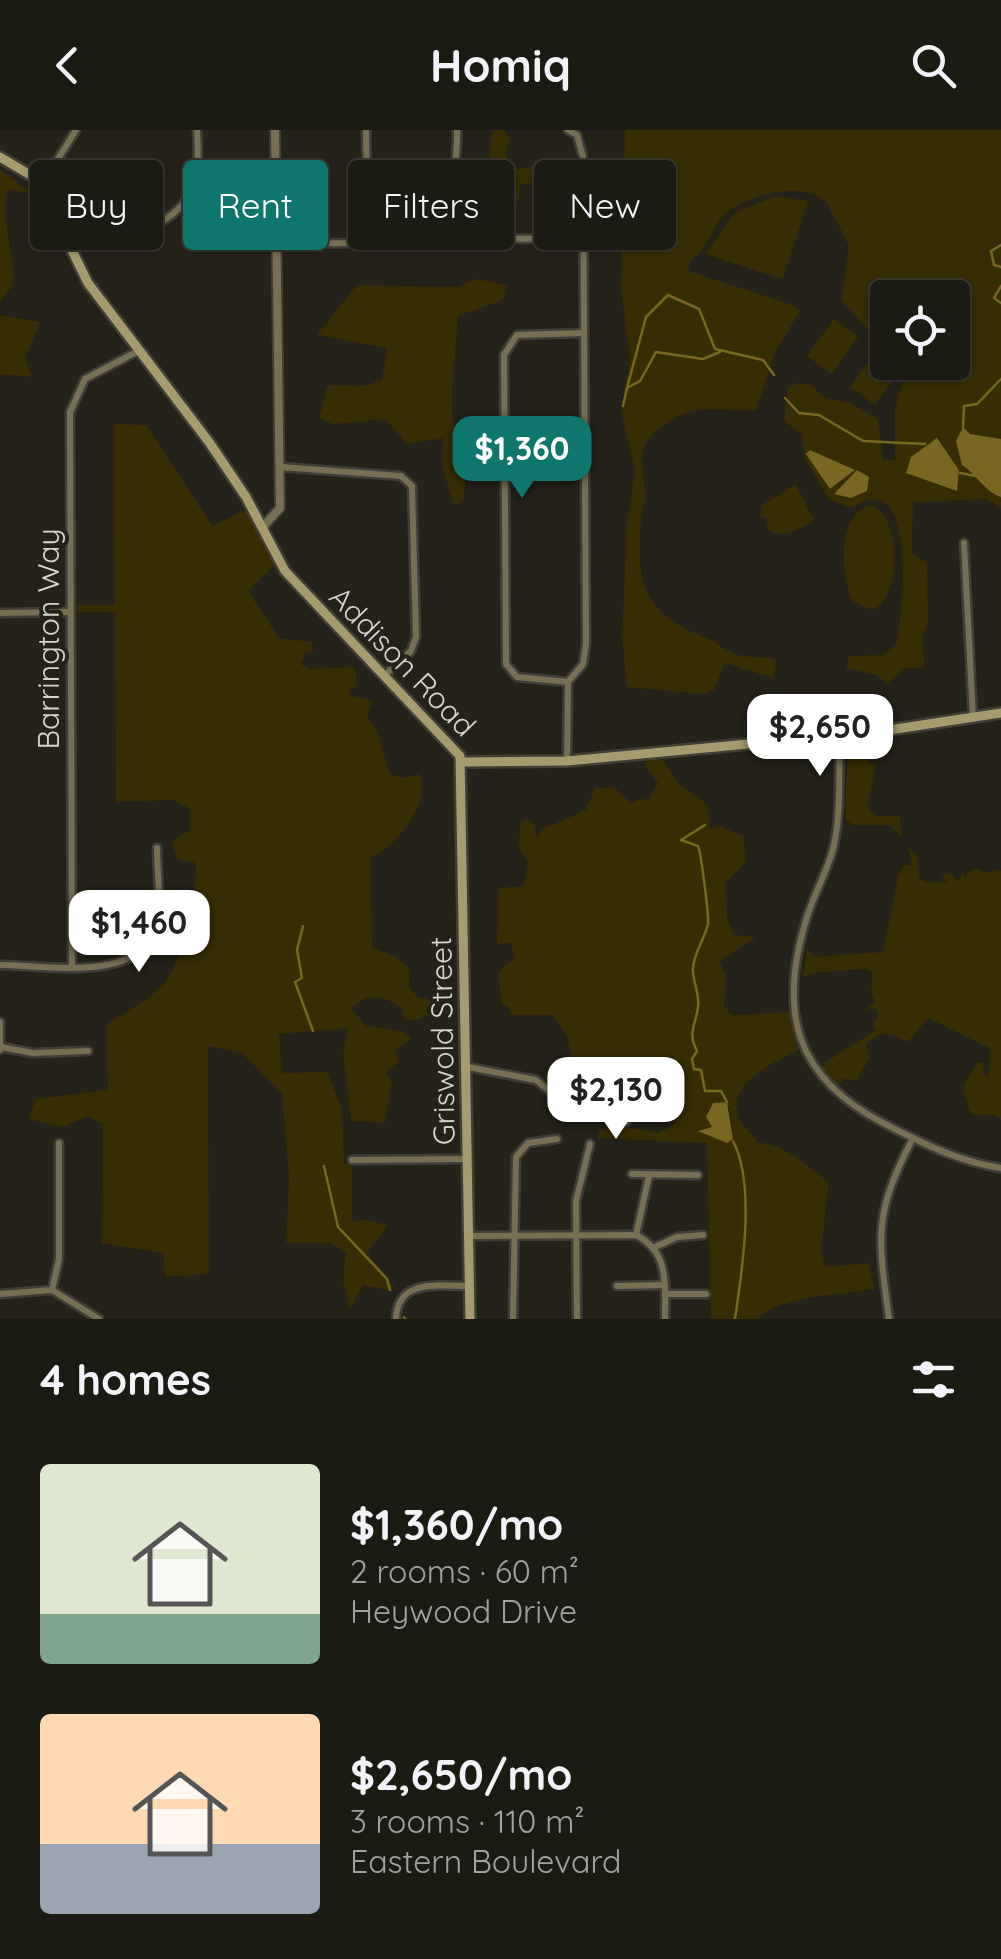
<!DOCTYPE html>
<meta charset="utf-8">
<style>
body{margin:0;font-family:Quicksand,sans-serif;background:#282721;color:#f1f3f6;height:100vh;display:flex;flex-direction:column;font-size:38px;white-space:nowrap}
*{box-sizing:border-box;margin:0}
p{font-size:32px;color:#a0a1a0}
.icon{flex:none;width:55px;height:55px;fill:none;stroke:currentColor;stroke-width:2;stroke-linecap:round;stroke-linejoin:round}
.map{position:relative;height:1189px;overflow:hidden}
.drawer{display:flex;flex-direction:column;background:#1b1a13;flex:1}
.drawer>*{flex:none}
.guide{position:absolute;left:30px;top:30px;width:942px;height:90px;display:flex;gap:20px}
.fabs{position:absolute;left:870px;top:150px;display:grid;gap:20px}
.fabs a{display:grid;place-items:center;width:100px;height:100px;border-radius:10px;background:#1b1a13;box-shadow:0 2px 8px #0004,0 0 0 2px #393833;font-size:50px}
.price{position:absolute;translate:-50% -85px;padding:0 22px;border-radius:20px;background:#fff;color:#222;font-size:32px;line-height:65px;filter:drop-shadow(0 2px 5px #0008)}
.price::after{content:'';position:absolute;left:50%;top:60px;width:30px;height:22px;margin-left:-15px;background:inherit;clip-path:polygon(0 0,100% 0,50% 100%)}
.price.current{background:#0f766e;color:#fff}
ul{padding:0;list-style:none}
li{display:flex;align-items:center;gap:30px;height:250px;padding:0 40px}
li span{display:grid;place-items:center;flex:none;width:280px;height:200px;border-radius:10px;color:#555}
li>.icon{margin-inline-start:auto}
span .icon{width:120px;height:120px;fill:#fffc;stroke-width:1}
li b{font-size:42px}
h2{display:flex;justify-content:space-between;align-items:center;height:120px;padding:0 40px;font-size:42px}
.tag{padding:0 35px;border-radius:10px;background:#1b1a13;box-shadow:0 2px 8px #0004,0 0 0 2px #393833;font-size:35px;line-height:90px}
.tag.current{background:#0f766e;color:#fff}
header{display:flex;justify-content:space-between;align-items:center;height:130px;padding:0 40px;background:#1b1a13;font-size:45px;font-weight:800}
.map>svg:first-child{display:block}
.green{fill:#362d04;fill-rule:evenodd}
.water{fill:#776721}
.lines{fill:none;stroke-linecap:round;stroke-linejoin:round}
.stream{stroke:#776721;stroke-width:2.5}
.minor-casing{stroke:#403e36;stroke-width:11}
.tertiary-casing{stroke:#403e36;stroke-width:12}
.secondary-casing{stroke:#403e36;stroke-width:14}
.minor{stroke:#766f54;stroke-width:6}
.tertiary{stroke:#766f54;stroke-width:8}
.secondary{stroke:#a69b6f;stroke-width:9}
.labels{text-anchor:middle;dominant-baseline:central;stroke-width:8;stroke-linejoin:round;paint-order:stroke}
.street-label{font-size:30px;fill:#d5d4ce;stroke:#242219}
</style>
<header><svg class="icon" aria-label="back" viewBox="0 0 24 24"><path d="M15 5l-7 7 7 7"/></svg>Homiq<svg class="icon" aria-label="search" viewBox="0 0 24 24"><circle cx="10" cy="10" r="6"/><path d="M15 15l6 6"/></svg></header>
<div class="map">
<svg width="1001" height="1189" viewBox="0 0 1001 1189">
<rect width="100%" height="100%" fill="#242219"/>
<g class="green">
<path d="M 493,0 L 505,0 L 510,8 L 505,23 L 513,40 L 541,35 L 539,52 L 521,55 L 517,75 L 494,74 C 488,49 487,25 493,0 Z"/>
<path d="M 625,0 L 1001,0 L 1001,378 L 986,369 L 913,372 L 912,424 L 927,433 L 928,492 L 922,507 L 925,538 L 905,538 L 887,554 L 877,545 L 846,538 L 849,526 L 882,525 L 896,515 C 902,490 920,331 852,378 L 830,370 L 805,329 L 802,304 L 784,291 L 788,258 L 797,253 L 811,255 L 825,268 L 850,273 L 878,289 L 883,330 L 895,330 L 895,279 L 908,233 L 952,232 L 952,168 L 888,168 L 887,214 L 876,208 L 841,170 L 849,117 C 847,111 827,72 824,70 C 799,50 741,66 722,87 C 710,101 707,122 690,130 L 688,141 L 793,175 L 800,181 L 776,221 L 756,280 C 729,283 698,273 673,289 C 631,315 644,325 645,366 C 645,374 642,381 641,389 C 636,454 643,484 707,508 C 715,510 719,516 726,520 C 740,528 756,527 771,528 L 776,531 L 773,548 L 725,533 L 714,560 L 704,564 L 627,557 L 622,506 L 627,395 L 635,341 L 621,280 L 630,230 L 621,159 ZM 810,320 L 854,340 L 834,357 Z"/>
<path d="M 0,39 L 31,64 L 8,59 C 0,91 15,122 13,155 L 0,172 Z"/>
<path d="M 776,66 L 808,71 L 783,149 L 705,124 L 735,83 Z"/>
<path d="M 476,149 L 507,155 L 503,170 L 458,186 C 457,217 448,267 454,296 C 460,324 470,340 463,372 L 454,375 L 442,337 L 443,308 L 407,314 L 386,289 L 333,294 L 319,288 L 328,255 L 364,256 L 382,250 L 387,218 L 317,205 L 357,155 L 458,157 Z"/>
<path d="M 0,185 L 40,192 L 25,228 L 32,247 L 0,244 Z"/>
<path d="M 834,189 L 858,207 L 832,244 L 807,226 Z"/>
<path d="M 877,220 L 888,232 L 902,238 L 875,275 L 850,257 Z"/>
<path d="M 114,294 L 147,295 L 212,396 L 247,379 L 275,434 L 248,461 L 279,508 L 312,512 L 313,522 L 306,522 L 301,534 L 308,539 L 355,537 L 357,556 L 350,559 L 349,565 L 373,571 L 367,587 L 376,598 L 390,644 L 403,648 L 420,644 C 432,672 397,716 371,728 L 372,818 L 395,826 L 410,839 L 409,857 L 419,868 L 432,869 L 428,885 L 415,891 L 404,889 L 403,880 C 386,866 368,860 352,879 L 366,896 L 403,901 L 411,909 L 395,920 L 399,931 L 386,942 L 392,953 L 385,993 L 351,991 L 343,925 L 348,898 L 279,904 L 282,943 L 327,942 L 342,979 L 344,1033 L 352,1037 L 352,1092 L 362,1089 L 388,1095 L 367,1123 L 394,1156 L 391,1161 L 363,1155 L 350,1179 L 343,1152 L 346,1122 L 331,1113 L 286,1113 L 289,1048 L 282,964 L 242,923 L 208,916 L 209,1144 L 165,1147 L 163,1123 L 102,1113 L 103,994 L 88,986 L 63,997 L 28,989 L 36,969 L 108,960 L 106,895 C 123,883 150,870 164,853 C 186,825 196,766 196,733 L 177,729 L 172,712 L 190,700 L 190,679 L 173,670 L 116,672 L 115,482 L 78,482 L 78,475 L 115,475 Z"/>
<path d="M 796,354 L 814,391 C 799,400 782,410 766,398 L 768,389 L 760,387 L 762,375 Z"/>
<path d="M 870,376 C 902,383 902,470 872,480 L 853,472 C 840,448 837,381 870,376 Z"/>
<path d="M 867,609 L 869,632 L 876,635 L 867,676 L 875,686 L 900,686 L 901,707 L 891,695 L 854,695 L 845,690 L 848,611 Z"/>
<path d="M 660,625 L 679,654 L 708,675 L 710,699 L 721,696 L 743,706 L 746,732 L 726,752 L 727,788 L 734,805 L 756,807 L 719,831 L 726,845 L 724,876 L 732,885 L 789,882 L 798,920 C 774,933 720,956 742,994 C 746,1000 754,1006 758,1012 C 788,1016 805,1034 829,1052 L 821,1120 L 825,1137 L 869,1133 L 874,1159 C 849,1163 770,1168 759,1189 L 711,1189 L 707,1013 L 598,1008 L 599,1001 C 619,995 638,998 658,1003 L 675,994 L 662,960 L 638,952 L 576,955 L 564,965 L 547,953 L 546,943 L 573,938 L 568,907 L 552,885 L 511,885 L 509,877 L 501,874 C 501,852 491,838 515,830 L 511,813 L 497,814 L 499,758 L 524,756 L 528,731 L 519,719 L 520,693 L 526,689 L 535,695 L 536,709 L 543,699 L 586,680 L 595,658 L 614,657 L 631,673 L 643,668 L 648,671 L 658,653 L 646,637 L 646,626 ZM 712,974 L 730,978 L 733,1009 L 701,1001 L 712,997 L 706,987 Z"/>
<path d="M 908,717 L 918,727 L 919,749 L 930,753 L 947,752 L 941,743 L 952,744 L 958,751 L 962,744 L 966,749 L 969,742 L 978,738 L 986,743 L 1001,740 L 1001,990 L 996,985 L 971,985 L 963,958 L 977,932 L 984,933 L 983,945 L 989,947 L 990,918 L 928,888 L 908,912 C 889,903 882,900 866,914 L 870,928 L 856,951 L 843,948 L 837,958 L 823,942 L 823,934 L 876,900 L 872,894 L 879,885 L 875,878 L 866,880 L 875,872 L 871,863 L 873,843 L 865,839 L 811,843 L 803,848 L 807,820 L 815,827 L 883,822 L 898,747 L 903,736 L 912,735 Z"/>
</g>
<g class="water">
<path d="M 963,297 L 970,304 L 1001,309 L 1001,367 C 985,362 976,344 962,335 L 956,311 Z"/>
<path d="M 937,308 L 959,340 L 957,361 L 906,343 L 911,327 Z"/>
<path d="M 810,320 L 855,340 L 830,359 L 806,324 Z"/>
<path d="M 857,340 L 869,347 L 867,361 L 851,368 L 834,364 Z"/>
<path d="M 727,972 L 733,1009 L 727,1013 L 698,1001 L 712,997 L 706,987 L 713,973 Z"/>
</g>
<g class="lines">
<g class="stream">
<path d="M 1001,115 L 991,121 L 994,135 L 1001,137"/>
<path d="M 1001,156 L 994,168 L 1001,173"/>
<path d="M 627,258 L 646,187 L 668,165 L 699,179 L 715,219 L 763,230 L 774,245"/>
<path d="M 785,268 L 799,283 L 819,285 L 863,311 L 925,314"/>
<path d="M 623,276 L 627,258 L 640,251 L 656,222 L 703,229 L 720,222"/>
<path d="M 963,297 L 964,276 L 977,274 L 1001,249"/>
<path d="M 960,343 L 981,347"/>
<path d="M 705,695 L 681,710 L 698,716 C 701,722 709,786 708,794 C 705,808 694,823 693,838 C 692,852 700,862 698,877 C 696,895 687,902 697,921 L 692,929 L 694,939 L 701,940 L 705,961 L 721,961 L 727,972"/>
<path d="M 303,796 L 297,820 L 302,848 L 295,852 L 313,901"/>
<path d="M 733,1011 C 756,1055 742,1141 735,1189"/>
<path d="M 324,1036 L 338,1097 L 387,1149 L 390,1160"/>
<path d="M 404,1187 L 405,1189"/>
</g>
<g class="minor-casing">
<g id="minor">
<path d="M 366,0 L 368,112"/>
<path d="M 37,49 L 58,29 L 76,0"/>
<path d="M 440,80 C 480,119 531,107 583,107"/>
<path d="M 161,92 C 200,69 199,42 197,0"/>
<path d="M 277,113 C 374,112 459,129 457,0"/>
<path d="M 281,337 L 401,346 L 412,356 L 416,507 L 411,521 L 386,544"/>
<path d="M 964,413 L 973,587"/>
<path d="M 0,483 L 70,482"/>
<path d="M 568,552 L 517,547 L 506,534 L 504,225 L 517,205 L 584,203"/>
<path d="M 840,604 C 838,641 842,683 833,719 C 827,742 815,762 808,784 C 777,880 793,948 887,995 C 924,1014 960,1032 1001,1038"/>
<path d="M 567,631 L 568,552 L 583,534 L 586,514 L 583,27 L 577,5 L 568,0"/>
<path d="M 0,835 C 45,835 140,854 156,797 C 162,773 157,743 157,718"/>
<path d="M 72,835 L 70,282 L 85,249 L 140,220"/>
<path d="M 0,892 L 0,920"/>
<path d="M 1,917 L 33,923 L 88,921"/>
<path d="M 468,937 L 536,950 L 564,973 L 624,977 L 629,984 L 627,992 L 615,993 L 609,976"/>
<path d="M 352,1030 L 467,1029"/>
<path d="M 632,1044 L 698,1045"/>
<path d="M 636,1105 L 649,1046"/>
<path d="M 470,1106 L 636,1105 C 670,1122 665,1156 665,1189"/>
<path d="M 655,1117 L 677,1107 L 703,1105"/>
<path d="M 617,1156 L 665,1155"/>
<path d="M 52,1160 L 59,1129 L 59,1013"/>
<path d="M 0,1164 L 52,1160 L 99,1189"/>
<path d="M 665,1164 L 706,1164"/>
<path d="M 396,1189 C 397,1148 440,1156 470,1156"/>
<path d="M 513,1189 L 516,1027 L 528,1013 L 557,1009"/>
<path d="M 577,1189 L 576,1071 L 590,1014"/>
<path d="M 889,1189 C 878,1106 873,1085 913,1008"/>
</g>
</g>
<g class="tertiary-casing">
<path id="tertiary" d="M 262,398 L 280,378 L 275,0"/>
</g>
<g class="secondary-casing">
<g id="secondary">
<path d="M 0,27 L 37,49 L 88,153 L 209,312 L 246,367 L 285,441 L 460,626 L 470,1189"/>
<path d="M 463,632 L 567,631 L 876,602 L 1001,583"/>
</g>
</g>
<use href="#minor" class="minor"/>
<use href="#tertiary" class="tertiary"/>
<use href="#secondary" class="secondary"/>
</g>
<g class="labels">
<g class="street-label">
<text transform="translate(48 509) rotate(-90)">Barrington Way</text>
<text transform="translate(403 531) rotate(46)">Addison Road</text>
<text transform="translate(442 911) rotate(-91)">Griswold Street</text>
</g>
</g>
</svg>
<div class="fabs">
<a><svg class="icon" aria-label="locate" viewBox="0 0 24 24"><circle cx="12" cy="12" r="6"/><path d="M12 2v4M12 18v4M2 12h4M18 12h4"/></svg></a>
</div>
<b class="price current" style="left:522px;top:371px">$1,360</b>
<b class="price" style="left:820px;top:649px">$2,650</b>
<b class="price" style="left:139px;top:845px">$1,460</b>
<b class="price" style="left:616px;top:1012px">$2,130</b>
<div class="guide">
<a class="tag">Buy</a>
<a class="tag current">Rent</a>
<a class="tag">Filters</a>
<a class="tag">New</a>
</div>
</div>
<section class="drawer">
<h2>4 homes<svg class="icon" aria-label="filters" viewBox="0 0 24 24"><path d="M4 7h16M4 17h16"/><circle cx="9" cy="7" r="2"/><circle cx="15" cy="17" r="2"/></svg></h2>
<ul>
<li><span style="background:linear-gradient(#dfe7d0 75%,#7fa58c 0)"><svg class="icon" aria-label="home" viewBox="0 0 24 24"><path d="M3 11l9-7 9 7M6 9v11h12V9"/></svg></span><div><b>$1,360/mo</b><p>2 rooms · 60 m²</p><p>Heywood Drive</p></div></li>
<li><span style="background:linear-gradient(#ffd9b3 65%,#9aa5b1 0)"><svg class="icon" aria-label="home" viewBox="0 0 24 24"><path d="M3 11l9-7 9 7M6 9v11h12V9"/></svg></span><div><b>$2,650/mo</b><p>3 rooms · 110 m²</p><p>Eastern Boulevard</p></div></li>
</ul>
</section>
